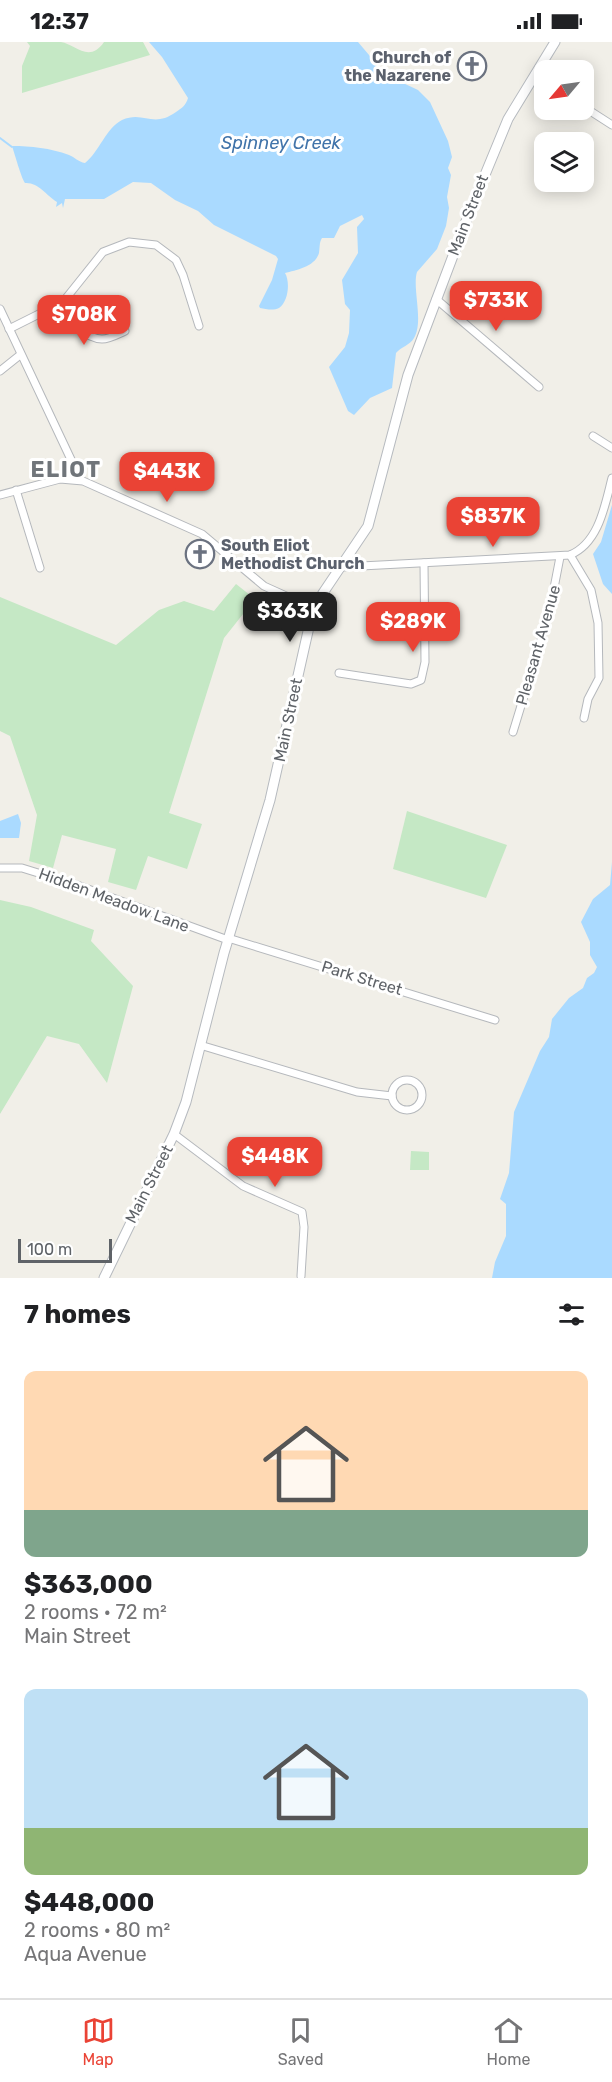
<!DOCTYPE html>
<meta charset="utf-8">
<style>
body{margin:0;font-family:Rubik,sans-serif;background:#f6f6f6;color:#202124;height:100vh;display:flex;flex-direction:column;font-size:22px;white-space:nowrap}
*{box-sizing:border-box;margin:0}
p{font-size:20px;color:#757577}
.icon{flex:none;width:33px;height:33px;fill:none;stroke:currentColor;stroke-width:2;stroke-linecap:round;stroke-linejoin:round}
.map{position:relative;height:1236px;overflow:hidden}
.drawer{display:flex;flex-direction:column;background:#fff;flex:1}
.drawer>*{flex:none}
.needle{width:39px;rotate:241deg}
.fabs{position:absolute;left:534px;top:18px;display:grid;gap:12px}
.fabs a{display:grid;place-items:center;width:60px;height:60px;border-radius:12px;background:#fff;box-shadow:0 3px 15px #0003;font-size:30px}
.scale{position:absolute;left:18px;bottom:15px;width:94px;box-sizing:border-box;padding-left:6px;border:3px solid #5f6368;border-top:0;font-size:16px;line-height:21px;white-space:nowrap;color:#5f6368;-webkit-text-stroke:4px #fff;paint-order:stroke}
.price{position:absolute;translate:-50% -51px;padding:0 14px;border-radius:12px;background:#ea4335;color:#fff;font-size:20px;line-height:39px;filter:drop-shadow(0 2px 3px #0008)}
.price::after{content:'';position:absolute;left:50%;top:36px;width:18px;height:14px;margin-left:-9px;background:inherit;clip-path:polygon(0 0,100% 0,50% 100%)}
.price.current{background:#222;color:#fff}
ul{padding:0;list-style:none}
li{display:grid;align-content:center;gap:12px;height:318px;padding:0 24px}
li span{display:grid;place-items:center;height:186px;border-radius:12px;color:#555}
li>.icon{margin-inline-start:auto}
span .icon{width:108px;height:108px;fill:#fffc;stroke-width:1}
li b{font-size:26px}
h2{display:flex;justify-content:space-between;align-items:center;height:72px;padding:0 24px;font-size:26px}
.status{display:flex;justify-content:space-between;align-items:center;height:42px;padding:0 30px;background:#fff;direction:ltr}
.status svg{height:16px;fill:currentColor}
.dock{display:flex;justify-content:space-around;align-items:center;height:84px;border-top:2px solid #e0e0e0;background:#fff;font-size:16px;color:#757577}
.dock a{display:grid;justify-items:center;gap:3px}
.dock .current{color:#ea4335}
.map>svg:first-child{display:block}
.green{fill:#c5e8c5}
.water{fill:#aadaff}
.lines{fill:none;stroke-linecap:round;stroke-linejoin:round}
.stream{stroke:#aadaff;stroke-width:2}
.minor-casing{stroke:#b5b8bc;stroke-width:9}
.secondary-casing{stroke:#b6babf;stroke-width:11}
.minor{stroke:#fff;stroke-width:7}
.secondary{stroke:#fff;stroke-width:9}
.labels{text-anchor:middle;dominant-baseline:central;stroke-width:6;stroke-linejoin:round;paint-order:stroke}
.worship-label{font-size:16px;font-weight:bold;fill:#5b616d;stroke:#fff;text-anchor:end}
.street-label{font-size:16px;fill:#5f6368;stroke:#fff}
.water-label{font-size:18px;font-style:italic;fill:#4174aa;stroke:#fff}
.district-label{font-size:22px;font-weight:bold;letter-spacing:1.5px;fill:#70757a;stroke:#fff}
</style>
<div class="status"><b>12:37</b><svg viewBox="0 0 49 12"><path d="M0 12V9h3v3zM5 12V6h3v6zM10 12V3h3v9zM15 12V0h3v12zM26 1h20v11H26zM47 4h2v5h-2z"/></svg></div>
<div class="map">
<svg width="612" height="1236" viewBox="0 0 612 1236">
<rect width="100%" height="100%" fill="#f1efe8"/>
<g class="green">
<path d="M 27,0 C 38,0 50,0 61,0 C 75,2 89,22 104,0 L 143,0 L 150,13 L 22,51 L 22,24 L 30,4 Z"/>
<path d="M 236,542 L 255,557 L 224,596 L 169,771 L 202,782 L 187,827 L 148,814 L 136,848 L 108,840 L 116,807 L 62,793 L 53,826 L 29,819 L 37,773 L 10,694 L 0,689 L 0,555 L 116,603 L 159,568 L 184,559 L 214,569 Z"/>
<path d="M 407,769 L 507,803 L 486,856 L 393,827 Z"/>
<path d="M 0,858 L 31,865 L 94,888 L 91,899 L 133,944 L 107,1041 L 79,1002 L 47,994 L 0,1072 Z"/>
<path d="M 411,1109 L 429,1110 L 429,1128 L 410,1128 Z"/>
</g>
<g class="water">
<path d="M 149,0 L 358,0 L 386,33 L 418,48 L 430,60 L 448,99 L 452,115 L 448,126 L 451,133 L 447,155 L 449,166 L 446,184 L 437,207 L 417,230 C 412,246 424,280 414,296 C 410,303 401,305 396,311 L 392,346 L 370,356 L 354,373 L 348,369 L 329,325 L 345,305 L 349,291 L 350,268 L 345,262 L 342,238 L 358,211 L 357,185 L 364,177 L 362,173 L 340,184 L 334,196 L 322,196 C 319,201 320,205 319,211 C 315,225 296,228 285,231 C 290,239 289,259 279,266 C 273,269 266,267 260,266 L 259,264 L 272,238 L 278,217 L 276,214 L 214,183 L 198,169 L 175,158 L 151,141 L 133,140 L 104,157 L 65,157 L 63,166 L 62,161 L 56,165 L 57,160 C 46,153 38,140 25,141 C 21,135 15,113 12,104 C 31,104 50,106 69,113 C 75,115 78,120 85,121 C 99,110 106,86 122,78 C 144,68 152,87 176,70 C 182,66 186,63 188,56 L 162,15 Z"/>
<path d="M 612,463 L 612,552 L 603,542 L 593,512 L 601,500 Z"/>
<path d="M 18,772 L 21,781 L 19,796 L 0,796 L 0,779 Z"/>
<path d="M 612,820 L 612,1236 L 492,1236 L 495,1220 L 506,1194 L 506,1162 L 500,1157 L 509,1131 L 514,1070 L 540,1009 L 549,995 L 552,977 L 569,956 L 583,946 L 587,936 L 594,931 L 597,925 L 590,913 L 590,900 L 581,880 L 593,857 L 610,843 Z"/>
</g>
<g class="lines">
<path class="stream" d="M 0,96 L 12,105"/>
<g class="minor-casing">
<g id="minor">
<path d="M 535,32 L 544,39"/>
<path d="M 584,65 L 612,83"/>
<path d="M 436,257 L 539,345"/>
<path d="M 56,265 C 66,277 86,297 102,297 C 110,297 118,292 125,289"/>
<path d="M 0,267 L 75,426 L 77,437"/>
<path d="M 9,287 L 63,260 L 103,210 L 129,200 L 156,203 L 176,218 L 183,233 L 199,284"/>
<path d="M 0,329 L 20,313"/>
<path d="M 593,394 L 612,406"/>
<path d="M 16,448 L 40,526"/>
<path d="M 0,453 L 60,437 L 83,439 L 202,492 L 264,544 L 315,567"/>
<path d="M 570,513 L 591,548 L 598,581 L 599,636 L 588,657 L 584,676"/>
<path d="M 342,525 L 570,513 C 599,501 605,463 612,436"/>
<path d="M 339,631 L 411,642 L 421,638 L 425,620 L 424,521"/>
<path d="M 513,690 L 549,572 L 560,515"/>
<path d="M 0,826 L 22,826 L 77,843 L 228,898"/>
<path d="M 228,896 L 495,978"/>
<path d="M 200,1003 L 357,1050 L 392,1054"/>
<circle cx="407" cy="1053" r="15"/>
<path d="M 174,1092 L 243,1144 L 302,1170 L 304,1185 L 301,1234"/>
</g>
</g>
<g class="secondary-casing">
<path id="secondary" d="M 104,1236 L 174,1092 L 186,1060 L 224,911 L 270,758 L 311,576 L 323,551 L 368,484 L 408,333 L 468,174 L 508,77 L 555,0"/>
</g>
<use href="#minor" class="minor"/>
<use href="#secondary" class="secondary"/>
</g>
<defs>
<g id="church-ring" transform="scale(1.5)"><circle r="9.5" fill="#fff" stroke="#6b7280" stroke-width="1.5"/><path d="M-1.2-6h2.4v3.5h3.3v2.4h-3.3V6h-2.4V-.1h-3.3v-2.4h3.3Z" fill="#6b7280"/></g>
</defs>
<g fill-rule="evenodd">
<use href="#church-ring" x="472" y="24"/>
<use href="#church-ring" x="200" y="512"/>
</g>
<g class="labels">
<g class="worship-label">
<text x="451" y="15">Church of<tspan x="451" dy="18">the Nazarene</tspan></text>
<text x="221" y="503" text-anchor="start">South Eliot<tspan x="221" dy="18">Methodist Church</tspan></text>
</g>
<g class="street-label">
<text transform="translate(468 173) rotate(-69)">Main Street</text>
<text transform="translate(538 603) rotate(-74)">Pleasant Avenue</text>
<text transform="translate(288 678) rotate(-78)">Main Street</text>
<text transform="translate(114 858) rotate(20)">Hidden Meadow Lane</text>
<text transform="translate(362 936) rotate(17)">Park Street</text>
<text transform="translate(149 1142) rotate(-63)">Main Street</text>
</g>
<g class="water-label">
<text x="281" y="101">Spinney Creek</text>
</g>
<g class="district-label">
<text x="66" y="427">ELIOT</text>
</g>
</g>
</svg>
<div class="fabs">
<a><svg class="needle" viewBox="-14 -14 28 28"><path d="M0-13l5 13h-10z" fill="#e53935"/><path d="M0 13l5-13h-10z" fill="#757577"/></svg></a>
<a><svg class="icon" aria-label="layers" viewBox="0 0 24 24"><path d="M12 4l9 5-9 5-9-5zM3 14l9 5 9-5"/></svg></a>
</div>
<div class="scale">100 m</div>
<b class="price" style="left:496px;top:290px">$733K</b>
<b class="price" style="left:84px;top:304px">$708K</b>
<b class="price" style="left:167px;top:461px">$443K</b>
<b class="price" style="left:493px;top:506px">$837K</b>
<b class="price current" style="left:290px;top:601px">$363K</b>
<b class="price" style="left:413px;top:611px">$289K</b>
<b class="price" style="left:275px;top:1146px">$448K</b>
</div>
<section class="drawer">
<h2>7 homes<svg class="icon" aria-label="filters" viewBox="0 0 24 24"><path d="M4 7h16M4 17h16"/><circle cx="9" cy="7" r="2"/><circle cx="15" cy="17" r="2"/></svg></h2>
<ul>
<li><span style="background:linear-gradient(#ffd9b3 75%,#7fa58c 0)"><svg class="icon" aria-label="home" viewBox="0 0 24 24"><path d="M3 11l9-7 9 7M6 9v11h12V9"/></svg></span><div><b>$363,000</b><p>2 rooms · 72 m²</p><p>Main Street</p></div></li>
<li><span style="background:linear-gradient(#bfe0f5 75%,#8fb573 0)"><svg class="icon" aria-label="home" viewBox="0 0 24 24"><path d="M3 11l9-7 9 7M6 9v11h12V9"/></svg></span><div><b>$448,000</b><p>2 rooms · 80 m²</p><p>Aqua Avenue</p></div></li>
</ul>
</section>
<nav class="dock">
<a class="current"><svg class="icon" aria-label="map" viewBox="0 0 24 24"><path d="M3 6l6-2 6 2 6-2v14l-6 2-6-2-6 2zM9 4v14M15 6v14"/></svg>Map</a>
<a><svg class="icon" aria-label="saved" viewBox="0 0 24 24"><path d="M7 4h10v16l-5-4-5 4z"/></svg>Saved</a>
<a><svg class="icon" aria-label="home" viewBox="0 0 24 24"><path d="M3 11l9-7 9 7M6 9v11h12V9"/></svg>Home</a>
</nav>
